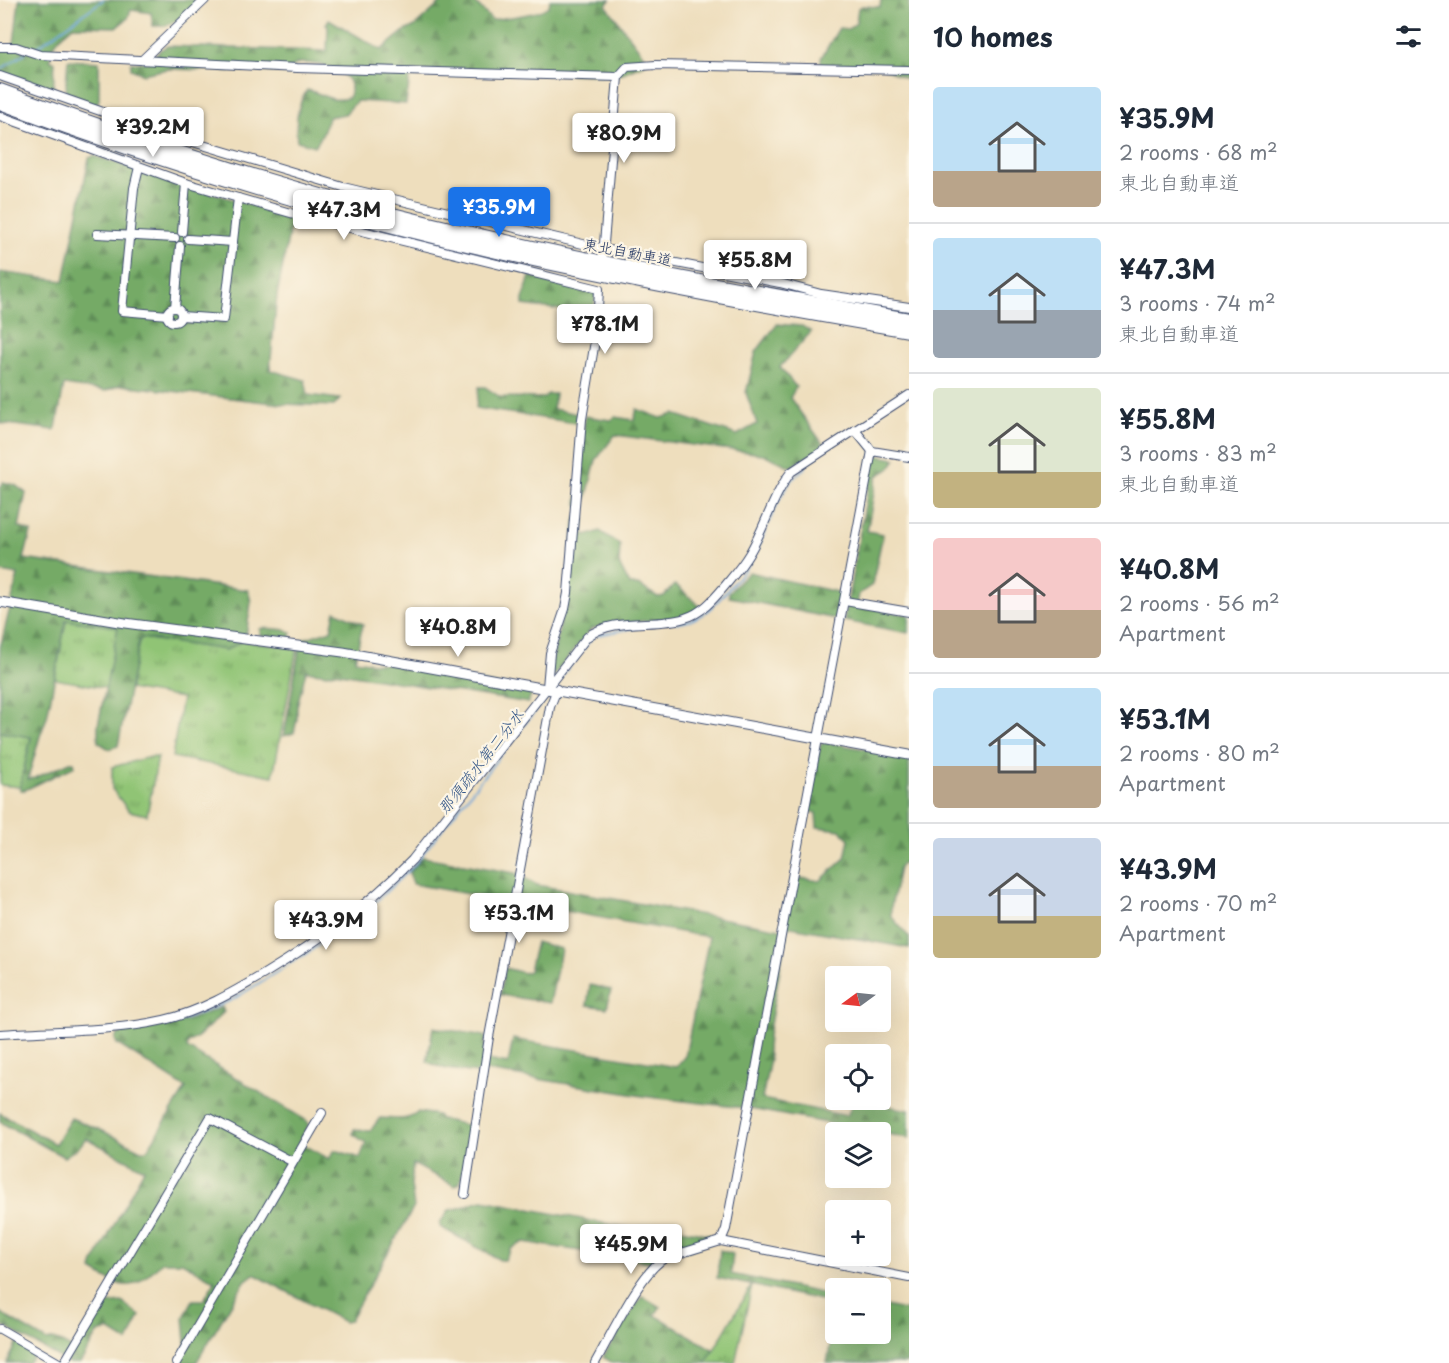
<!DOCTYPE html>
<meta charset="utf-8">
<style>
body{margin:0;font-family:"Playpen Sans","Klee One",sans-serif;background:#f6f6f7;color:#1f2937;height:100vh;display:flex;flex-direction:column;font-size:22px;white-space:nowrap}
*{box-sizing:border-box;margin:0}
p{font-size:20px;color:#747a83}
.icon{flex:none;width:33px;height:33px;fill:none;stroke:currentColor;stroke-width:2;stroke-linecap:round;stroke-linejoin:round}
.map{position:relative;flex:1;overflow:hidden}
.details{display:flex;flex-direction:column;background:#fff;width:540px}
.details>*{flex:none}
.needle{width:39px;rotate:255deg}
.controls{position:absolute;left:825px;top:966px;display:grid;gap:12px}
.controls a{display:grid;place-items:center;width:66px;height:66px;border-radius:6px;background:#fff;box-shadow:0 6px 24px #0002;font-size:30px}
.price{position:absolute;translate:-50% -51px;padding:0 14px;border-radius:6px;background:#fff;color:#222;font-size:20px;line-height:39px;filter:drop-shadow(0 2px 3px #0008)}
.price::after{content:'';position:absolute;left:50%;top:36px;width:18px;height:14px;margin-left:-9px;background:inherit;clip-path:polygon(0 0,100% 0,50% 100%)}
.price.selected{background:#1a73e8;color:#fff}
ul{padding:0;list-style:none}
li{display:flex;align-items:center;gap:18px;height:150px;padding:0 24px}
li+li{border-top:2px solid #e0e1e3}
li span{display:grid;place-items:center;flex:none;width:168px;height:120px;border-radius:6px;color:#555}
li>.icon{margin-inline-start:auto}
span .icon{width:72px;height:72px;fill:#fffc;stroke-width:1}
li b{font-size:26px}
h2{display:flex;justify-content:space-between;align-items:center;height:72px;padding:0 24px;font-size:26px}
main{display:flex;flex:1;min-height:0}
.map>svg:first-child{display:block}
.grass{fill:url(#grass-tufts);stroke:#567a69;stroke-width:1.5}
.forest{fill:url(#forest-firs);stroke:#486c62;stroke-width:1.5}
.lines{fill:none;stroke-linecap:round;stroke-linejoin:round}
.stream{stroke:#69a4d9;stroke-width:2}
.minor-casing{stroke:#3b496c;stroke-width:10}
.tertiary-casing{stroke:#3b496c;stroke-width:11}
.motorway-casing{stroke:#3b496c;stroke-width:16}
.minor{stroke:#fff;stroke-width:8}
.tertiary{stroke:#fff;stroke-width:9}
.motorway{stroke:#fff;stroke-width:14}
.labels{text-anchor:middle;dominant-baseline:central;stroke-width:4.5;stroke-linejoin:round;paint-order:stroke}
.street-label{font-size:15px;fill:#1b2f5e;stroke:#fcf5e5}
.water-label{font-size:16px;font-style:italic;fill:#365889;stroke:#fcf5e5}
</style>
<main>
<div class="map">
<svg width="909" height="1363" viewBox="0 0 909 1363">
<defs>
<pattern id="grass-tufts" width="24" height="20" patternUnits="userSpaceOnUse" patternTransform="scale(1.5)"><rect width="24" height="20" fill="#90c474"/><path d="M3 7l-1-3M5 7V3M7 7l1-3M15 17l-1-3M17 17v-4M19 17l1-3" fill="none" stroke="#75a062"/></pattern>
<pattern id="forest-firs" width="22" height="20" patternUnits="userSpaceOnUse" patternTransform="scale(1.5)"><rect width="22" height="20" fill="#74aa66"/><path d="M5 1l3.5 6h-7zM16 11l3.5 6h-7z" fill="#5e8b57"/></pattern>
</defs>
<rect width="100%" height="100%" fill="#fcf5e5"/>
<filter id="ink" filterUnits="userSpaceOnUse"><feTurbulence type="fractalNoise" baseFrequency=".0167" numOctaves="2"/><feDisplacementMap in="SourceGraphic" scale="12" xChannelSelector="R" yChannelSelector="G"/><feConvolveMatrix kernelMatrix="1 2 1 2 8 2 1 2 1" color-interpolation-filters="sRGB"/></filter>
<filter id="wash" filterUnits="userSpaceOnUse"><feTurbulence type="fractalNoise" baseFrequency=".008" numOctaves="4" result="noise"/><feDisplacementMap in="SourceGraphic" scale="24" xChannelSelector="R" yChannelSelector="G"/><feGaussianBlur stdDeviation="1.35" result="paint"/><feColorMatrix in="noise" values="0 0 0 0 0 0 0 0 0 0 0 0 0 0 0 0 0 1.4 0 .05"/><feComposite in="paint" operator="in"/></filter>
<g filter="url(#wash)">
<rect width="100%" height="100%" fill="#eedebd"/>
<g class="grass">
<path d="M 66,620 L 118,627 L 106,688 L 55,679 Z"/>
<path d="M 142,638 L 226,650 L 242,641 L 297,648 L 273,776 L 172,757 L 182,698 L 129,689 L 139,641 Z"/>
<path d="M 0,732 L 31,737 L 20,787 L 0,785 Z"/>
<path d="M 150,757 L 158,757 L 147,815 L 129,811 L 112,789 L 112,767 Z"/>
<path d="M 752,1285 L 735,1363 L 706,1363 Z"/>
</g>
<g class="forest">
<path d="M 19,0 L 200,0 C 185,13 174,29 153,26 L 151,13 L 131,10 L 128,18 L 117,27 L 73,26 C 61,36 51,43 50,59 L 55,62 L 53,92 L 0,76 L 0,49 L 8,49 L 14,43 Z"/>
<path d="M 444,0 L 472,0 L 492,20 C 511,16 534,16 549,6 L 550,0 L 610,0 L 606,5 L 647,60 L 644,64 L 618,75 L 411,71 L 406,104 L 357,101 L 345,114 L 329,117 C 324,127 323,137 315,146 L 297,141 C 295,124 297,105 307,90 C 324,93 328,103 348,98 C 359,73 327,65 308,63 C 307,63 300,63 299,63 C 295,64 290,69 287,72 L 167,69 L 143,74 L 131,69 L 131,63 L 149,62 L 160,50 L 167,46 L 327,51 L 328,26 L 326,24 L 329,19 L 381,50 L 403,32 L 415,26 Z"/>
<path d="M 881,0 L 909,0 L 909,80 L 882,67 L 824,66 L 821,64 L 821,58 L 839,28 L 848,29 L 856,23 L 858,8 L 862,6 L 880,7 Z"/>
<path d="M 68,60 L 99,62 L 99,100 L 95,106 L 67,99 L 66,82 Z"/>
<path d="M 94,156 L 292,218 L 277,295 L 270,370 L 305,380 L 308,395 L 340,399 L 334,406 L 282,404 L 120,385 L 105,391 L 64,385 L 56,428 L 54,430 L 0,423 L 0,272 L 64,281 L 89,158 Z"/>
<path d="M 530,276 L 596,291 L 593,314 L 523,305 L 523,299 Z"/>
<path d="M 777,324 L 802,326 L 811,332 L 780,367 L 796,387 L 790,398 L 823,444 L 822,448 L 791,467 L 763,454 L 615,435 L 596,460 L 584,507 L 577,505 L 585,416 L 611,420 L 615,417 L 634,420 L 637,409 L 661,418 L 674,414 L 737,435 L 757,424 L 746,393 L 756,352 Z"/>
<path d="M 479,387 L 485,387 L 500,397 L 544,398 L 548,394 L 555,394 L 553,409 L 578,414 L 575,423 L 476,408 Z"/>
<path d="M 874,455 L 896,459 L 889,469 L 877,476 L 867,531 L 883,534 L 872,585 L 859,594 L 857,605 L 909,615 L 909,633 L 844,621 Z"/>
<path d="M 3,482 L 15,485 L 26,493 L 19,527 L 31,532 L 24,559 L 248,590 L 251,602 L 247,629 L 242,641 L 226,650 L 142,638 L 139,641 L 118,746 L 109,749 L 98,742 L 98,725 L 118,627 L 66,620 L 47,717 L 40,736 L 28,779 L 35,778 L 70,762 L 74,762 L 75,766 L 25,790 L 20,790 L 20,787 L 31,737 L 0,732 L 0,648 L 18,575 L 1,572 L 0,575 L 0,488 Z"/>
<path d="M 580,515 L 585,520 L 583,530 L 586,536 L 600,531 L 620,545 L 619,564 L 630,585 L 638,585 L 658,597 L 664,596 L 674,585 L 677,586 L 702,608 L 681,618 L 608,624 L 591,629 L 553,676 L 550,676 L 550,669 L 559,631 L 576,517 Z"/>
<path d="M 749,572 L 842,593 L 836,619 L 729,597 L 729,592 Z"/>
<path d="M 335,611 L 363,624 L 355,660 L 374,663 L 392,664 L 532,692 L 528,703 L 334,672 L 328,674 L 306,671 L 297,706 L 297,719 L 294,733 L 284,736 L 299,650 L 303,639 L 331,630 Z"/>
<path d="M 264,628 L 287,630 L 292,633 L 290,640 L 260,635 L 260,629 Z"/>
<path d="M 825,742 L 909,757 L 909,863 L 903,863 L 899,868 L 891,907 L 891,916 L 909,937 L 909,948 L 785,926 L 795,877 L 820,881 L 845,858 L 849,839 L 840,830 L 817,827 L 816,813 L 808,811 L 820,745 Z"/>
<path d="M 423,857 L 515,873 L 537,885 L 787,930 L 768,1036 L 767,1049 L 770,1059 L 762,1099 L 847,1116 L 854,1100 L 909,1110 L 909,1138 L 745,1108 L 649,1097 L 481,1070 L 477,1073 L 446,1069 L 427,1062 L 433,1027 L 484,1036 L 486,1038 L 483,1059 L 508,1064 L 513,1039 L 676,1067 L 685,1056 L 709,937 L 413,884 L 409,873 Z"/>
<path d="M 536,942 L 561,949 L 550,1003 L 500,995 L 505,968 L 524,973 L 529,971 Z"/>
<path d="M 590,985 L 611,990 L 607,1008 L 587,1005 Z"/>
<path d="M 222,1007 L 224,1012 L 199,1036 L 188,1043 L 187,1048 L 307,1121 L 309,1124 L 299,1142 L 329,1159 L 335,1150 L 360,1158 L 366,1143 L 353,1134 L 354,1129 L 370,1131 L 380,1118 C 393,1118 409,1122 418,1112 L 437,1115 L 440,1119 L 471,1126 L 460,1183 L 455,1186 L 413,1164 L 411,1185 L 414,1207 L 349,1321 L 344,1322 L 254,1274 L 245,1281 L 196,1363 L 179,1363 L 186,1343 L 184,1317 L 193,1300 L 204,1300 L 215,1281 L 182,1262 L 162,1262 C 132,1291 128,1292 92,1270 L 94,1262 L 144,1169 L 86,1138 L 79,1147 L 64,1157 L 0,1122 L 0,1113 L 55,1144 L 71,1118 L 103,1131 L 141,1150 L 147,1150 L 186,1088 L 117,1044 L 115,1039 L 118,1034 L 186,1021 Z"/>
<path d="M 483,1200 L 634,1229 C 655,1221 689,1231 711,1235 L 714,1239 C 695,1251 670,1252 650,1262 L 524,1242 L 512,1248 L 505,1260 L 500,1260 L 440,1227 L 440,1223 L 449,1210 C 465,1209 469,1202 483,1200 Z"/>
<path d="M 720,1250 L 733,1254 L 731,1274 L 835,1296 L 835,1303 L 717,1278 Z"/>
<path d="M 642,1296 L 660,1307 L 655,1315 L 714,1350 L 706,1363 L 613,1363 L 603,1357 Z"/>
<path d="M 122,1302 L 140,1316 L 128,1342 L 109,1330 L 98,1333 L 80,1363 L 69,1363 L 0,1324 L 0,1313 L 47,1341 L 54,1339 L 75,1350 L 106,1304 Z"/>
<path d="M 881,1305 L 909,1311 L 909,1351 L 907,1363 L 827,1363 L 835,1319 L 836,1334 L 880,1334 Z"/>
<path d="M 17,1343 L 35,1354 L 28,1363 L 7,1363 Z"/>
</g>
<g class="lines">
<g class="stream">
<path d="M 33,50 L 103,0"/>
<path d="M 0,70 L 25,53"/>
<path d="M 677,623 C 698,621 710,610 723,595 C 734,582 747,569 755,554 C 770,525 778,486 806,467"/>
<path d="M 597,635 L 639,627"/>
<path d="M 553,687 L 592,638"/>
<path d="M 164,1024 L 184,1019 L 232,1000 L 312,950 L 374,903 L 413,866 L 550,692"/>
</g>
</g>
</g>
<g filter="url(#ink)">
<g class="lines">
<g class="minor-casing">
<g id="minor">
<path d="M 0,47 L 16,47 L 40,55 L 297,68 L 618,77"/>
<path d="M 142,60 L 205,0"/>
<path d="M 0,76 L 166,134 L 343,187 L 604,249 L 780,283 L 821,294 L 909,307"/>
<path d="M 0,116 L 186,183 L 301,216 L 599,289 L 597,329 L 582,419 L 568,593 L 565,609 L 550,653 L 547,687"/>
<path d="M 139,167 L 134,188 L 122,311 L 168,315"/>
<path d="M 182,232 L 186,183"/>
<path d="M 97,234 L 175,238"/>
<path d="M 188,239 L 233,242"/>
<path d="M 603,255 L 618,77 L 627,67 L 656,65 L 909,70"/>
<path d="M 175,308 L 180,246"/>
<circle cx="174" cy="315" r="7"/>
<path d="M 181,316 L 224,319 L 238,198"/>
<path d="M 855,430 L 872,451 L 909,457"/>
<path d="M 845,601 L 909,612"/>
<path d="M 0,1034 C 54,1030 111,1032 164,1020 C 201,1011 232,993 264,974 C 320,940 366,907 412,860 L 587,637 C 615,616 653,628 685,618 C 702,613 713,600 724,587 C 733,576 742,566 749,554 C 765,528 772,497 791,472 L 909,395"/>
<path d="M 465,1194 L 489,1037 L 550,707 L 557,689"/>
<path d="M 721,1241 L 726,1229 L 872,451"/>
<path d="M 0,1329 L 59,1363"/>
<path d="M 64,1363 L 210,1118 L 293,1162"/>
<path d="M 176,1363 L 322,1113"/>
<path d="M 595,1363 C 610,1337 641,1271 665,1258 L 721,1241 L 909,1278"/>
</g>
</g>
<g class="tertiary-casing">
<path id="tertiary" d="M 0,602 L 125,623 L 343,652 L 909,755"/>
</g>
<g class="motorway-casing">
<g id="motorway">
<path d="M 0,91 C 115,133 232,172 350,204 C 534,253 722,287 909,320"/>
<path d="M 0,102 C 171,166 346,218 524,257 C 652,285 780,308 909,330"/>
</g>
</g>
<use href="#minor" class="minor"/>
<use href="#tertiary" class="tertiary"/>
<use href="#motorway" class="motorway"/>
</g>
</g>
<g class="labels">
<g class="street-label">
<text transform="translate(628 251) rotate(11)">東北自動車道</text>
</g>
<g class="water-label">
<text transform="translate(480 761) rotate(-52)">那須疏水第二分水</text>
</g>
</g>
</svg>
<div class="controls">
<a><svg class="needle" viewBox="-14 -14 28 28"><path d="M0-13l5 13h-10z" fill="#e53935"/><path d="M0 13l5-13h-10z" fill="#747a83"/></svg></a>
<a><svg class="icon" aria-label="locate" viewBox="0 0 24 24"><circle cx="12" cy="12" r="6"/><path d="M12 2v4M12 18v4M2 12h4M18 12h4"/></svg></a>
<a><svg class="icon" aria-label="layers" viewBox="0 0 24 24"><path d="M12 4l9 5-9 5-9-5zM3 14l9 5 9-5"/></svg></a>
<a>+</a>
<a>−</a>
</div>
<b class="price" style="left:153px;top:158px">¥39.2M</b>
<b class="price" style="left:624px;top:164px">¥80.9M</b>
<b class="price selected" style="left:499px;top:238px">¥35.9M</b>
<b class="price" style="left:344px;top:241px">¥47.3M</b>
<b class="price" style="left:755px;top:291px">¥55.8M</b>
<b class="price" style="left:605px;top:355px">¥78.1M</b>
<b class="price" style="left:458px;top:658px">¥40.8M</b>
<b class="price" style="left:519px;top:944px">¥53.1M</b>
<b class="price" style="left:326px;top:951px">¥43.9M</b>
<b class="price" style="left:631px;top:1275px">¥45.9M</b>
</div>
<section class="details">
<h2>10 homes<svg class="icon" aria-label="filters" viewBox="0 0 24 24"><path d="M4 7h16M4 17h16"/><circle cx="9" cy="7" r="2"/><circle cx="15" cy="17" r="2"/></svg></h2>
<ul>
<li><span style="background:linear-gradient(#bfe0f5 70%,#b9a48a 0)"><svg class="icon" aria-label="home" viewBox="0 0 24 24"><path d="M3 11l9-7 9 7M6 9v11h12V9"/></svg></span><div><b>¥35.9M</b><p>2 rooms · 68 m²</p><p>東北自動車道</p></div></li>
<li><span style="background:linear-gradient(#bfe0f5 60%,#9aa5b1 0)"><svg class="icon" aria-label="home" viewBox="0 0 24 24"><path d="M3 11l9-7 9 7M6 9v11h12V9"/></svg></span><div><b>¥47.3M</b><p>3 rooms · 74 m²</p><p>東北自動車道</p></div></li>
<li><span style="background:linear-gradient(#dfe7d0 70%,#c2b280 0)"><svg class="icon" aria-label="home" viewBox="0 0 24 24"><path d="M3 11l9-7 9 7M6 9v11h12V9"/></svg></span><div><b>¥55.8M</b><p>3 rooms · 83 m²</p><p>東北自動車道</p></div></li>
<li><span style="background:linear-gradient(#f6c9c9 60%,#b9a48a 0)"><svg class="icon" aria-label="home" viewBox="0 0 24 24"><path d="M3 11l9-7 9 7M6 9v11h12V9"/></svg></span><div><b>¥40.8M</b><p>2 rooms · 56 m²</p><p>Apartment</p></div></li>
<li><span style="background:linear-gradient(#bfe0f5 65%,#b9a48a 0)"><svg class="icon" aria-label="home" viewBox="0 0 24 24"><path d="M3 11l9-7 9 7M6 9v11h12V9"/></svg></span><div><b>¥53.1M</b><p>2 rooms · 80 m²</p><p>Apartment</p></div></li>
<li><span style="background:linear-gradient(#c9d6e8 65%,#c2b280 0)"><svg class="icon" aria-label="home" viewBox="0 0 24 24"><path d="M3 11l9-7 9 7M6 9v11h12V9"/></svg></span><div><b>¥43.9M</b><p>2 rooms · 70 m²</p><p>Apartment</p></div></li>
</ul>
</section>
</main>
